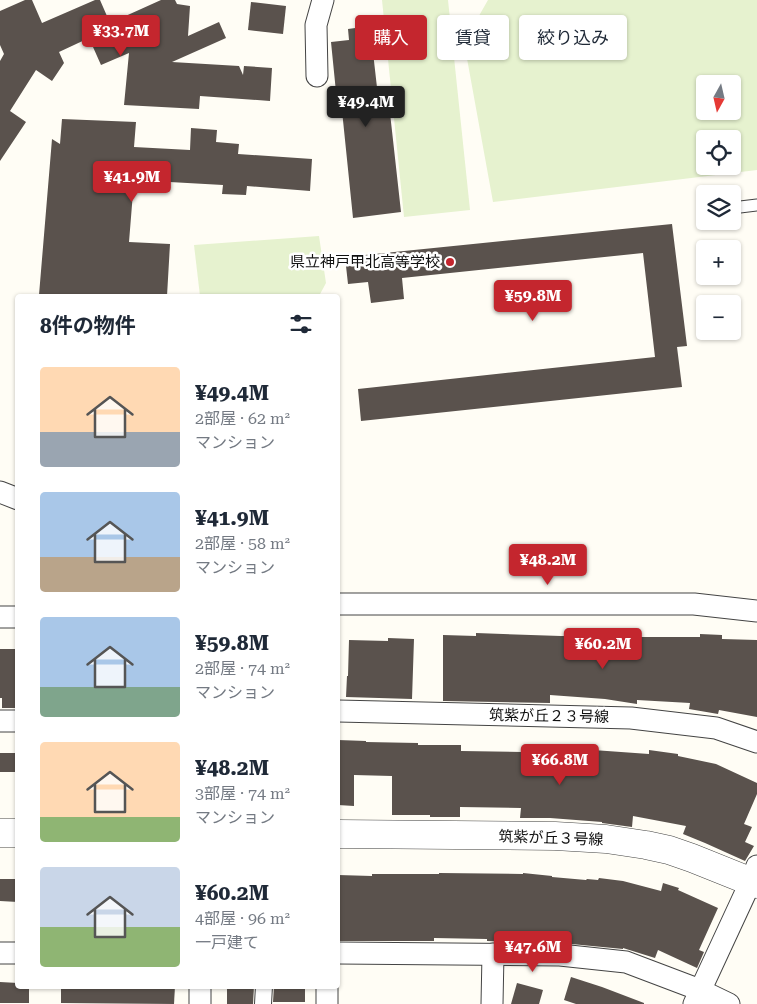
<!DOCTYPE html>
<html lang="ja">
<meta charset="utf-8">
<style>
body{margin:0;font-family:"Roboto Serif","Noto Sans JP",serif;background:#f6f6f7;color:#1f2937;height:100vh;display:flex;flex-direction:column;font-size:19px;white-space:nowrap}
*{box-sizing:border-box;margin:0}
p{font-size:16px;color:#747a83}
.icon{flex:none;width:28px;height:28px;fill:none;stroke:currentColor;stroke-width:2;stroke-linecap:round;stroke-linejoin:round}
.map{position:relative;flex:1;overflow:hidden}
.sheet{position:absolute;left:15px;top:294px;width:325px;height:695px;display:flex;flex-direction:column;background:#fff;border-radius:5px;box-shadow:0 1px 4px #0004}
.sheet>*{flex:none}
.guide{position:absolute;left:355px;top:15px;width:326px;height:45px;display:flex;gap:10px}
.needle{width:32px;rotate:188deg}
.fabs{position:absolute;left:696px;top:75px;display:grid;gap:10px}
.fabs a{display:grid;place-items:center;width:45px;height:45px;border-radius:5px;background:#fff;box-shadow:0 1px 4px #0004;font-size:25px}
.price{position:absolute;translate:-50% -42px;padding:0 11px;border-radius:5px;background:#c4262e;color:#fff;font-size:16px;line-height:32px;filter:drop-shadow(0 1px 2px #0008)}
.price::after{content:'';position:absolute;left:50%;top:30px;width:15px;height:11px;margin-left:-8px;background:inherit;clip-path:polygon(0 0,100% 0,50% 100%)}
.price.selected{background:#222;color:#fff}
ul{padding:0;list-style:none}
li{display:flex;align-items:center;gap:15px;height:125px;padding:0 25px}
li span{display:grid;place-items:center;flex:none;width:140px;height:100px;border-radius:5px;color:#555}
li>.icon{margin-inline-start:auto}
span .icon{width:60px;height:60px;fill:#fffc;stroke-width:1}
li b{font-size:21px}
h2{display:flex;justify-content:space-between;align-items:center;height:60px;padding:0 25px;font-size:21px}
.tag{padding:0 18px;border-radius:5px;background:#fff;box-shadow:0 1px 4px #0004;font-size:18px;line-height:45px}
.tag.selected{background:#c4262e;color:#fff}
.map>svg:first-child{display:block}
.pitch{fill:#e6f2cf;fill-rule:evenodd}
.building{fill:#5a524d}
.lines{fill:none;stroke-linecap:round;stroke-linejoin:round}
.service-casing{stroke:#444;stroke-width:13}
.pedestrian-casing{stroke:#444;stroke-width:18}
.minor-casing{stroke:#444;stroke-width:23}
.tertiary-casing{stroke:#444;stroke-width:29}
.service{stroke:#fff;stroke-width:11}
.pedestrian{stroke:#fff;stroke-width:16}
.minor{stroke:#fff;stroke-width:21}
.tertiary{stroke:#fff;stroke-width:28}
.poi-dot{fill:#c4262e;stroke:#fff;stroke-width:2}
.labels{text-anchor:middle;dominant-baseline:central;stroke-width:5;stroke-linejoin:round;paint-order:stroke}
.poi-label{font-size:15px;fill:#111;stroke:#fff;text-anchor:end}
.street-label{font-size:15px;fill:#111;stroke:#fff}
</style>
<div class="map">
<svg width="757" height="1004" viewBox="0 0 757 1004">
<rect width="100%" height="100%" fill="#fffdf5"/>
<g class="pitch">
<path d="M 382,0 L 448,0 L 470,210 L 404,217 Z"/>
<path d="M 488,0 L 757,0 L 757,170 L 493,202 L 464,42 ZM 705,84 L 732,84 L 732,111 L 705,111 ZM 705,139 L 732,139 L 732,166 L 705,166 Z"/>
<path d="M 319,236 L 326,283 L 319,296 L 200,296 L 194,245 Z"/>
</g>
<g class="building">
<path d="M 25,0 L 32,0 L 42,23 L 95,0 L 100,0 L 110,23 L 161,0 L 175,0 L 177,4 L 190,6 L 188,36 L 219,22 L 226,38 L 172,62 L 239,66 L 243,75 L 244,66 L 272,68 L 270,101 L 200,96 L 199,109 L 124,105 L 129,53 L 101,65 L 89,38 L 59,52 L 64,63 L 52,81 L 36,70 L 10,111 L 26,122 L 0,161 L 0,61 L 4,54 L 0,45 L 0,11 Z"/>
<path d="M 251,2 L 286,6 L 283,34 L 248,30 Z"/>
<path d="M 370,26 L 379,105 L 389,104 L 401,212 L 353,218 L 340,91 L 336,92 L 331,42 L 349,40 L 348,29 Z"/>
<path d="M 62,119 L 136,122 L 134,147 L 190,150 L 191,128 L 217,130 L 216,142 L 239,144 L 238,154 L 312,159 L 310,191 L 247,186 L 246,195 L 222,194 L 223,185 L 134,180 L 129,242 L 170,244 L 167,296 L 39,295 L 52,139 L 60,144 Z"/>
<path d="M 672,224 L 687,346 L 677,347 L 682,387 L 361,421 L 358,389 L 655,357 L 643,253 L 402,278 L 404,299 L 371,303 L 368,282 L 348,284 L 345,257 Z"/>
<path d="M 608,632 L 634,634 L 634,637 L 700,637 L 700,634 L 722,635 L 722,639 L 757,640 L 757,717 L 719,710 L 718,714 L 689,709 L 690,703 L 637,700 L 637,704 L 605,699 L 550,695 L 550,703 L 443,701 L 443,635 L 476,636 L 476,633 L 561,636 L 607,636 Z"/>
<path d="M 388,638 L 414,639 L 412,699 L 346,697 L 347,676 L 348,676 L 349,640 L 388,641 Z"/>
<path d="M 0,649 L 18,649 L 18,708 L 2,708 L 2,698 L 0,698 Z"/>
<path d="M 338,740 L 366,741 L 366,742 L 418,743 L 418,745 L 461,745 L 461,751 L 522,752 L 522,750 L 558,751 L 558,747 L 593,748 L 593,750 L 649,754 L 649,750 L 678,754 L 678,756 L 716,764 L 757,783 L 757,794 L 744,824 L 752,827 L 745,842 L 754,846 L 745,861 L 705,843 L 683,834 L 686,826 L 633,816 L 632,827 L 602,823 L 602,822 L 550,818 L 520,818 L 521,808 L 460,807 L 460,817 L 430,817 L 430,815 L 392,815 L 392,776 L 354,775 L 354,806 L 338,805 Z"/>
<rect x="0" y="753" width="18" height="19"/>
<path d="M 439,873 L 523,874 L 523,873 L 552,876 L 552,877 L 586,880 L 587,879 L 598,880 L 599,878 L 623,881 L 661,891 L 663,883 L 679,888 L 678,890 L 718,908 L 699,950 L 704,952 L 697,968 L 658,950 L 655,958 L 623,948 L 623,949 L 561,943 L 519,942 L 487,941 L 487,939 L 434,938 L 434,941 L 338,941 L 338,875 L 372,876 L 372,874 L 439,874 Z"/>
<path d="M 0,879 L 18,879 L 18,902 L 0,901 Z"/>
<path d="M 571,977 L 602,987 L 644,1003 L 644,1004 L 576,1004 L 564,1000 Z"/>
<path d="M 0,982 L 18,983 L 18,986 L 29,986 L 29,1003 L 0,1003 Z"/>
<path d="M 517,983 L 543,990 L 539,1004 L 511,1004 Z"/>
<path d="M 61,986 L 175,986 L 174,1004 L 61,1003 Z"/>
<path d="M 227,986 L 254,986 L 253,1004 L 227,1004 Z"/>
<path d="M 274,986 L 305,986 L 305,1002 L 273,1002 Z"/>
</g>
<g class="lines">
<g class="service-casing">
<path id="service" d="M 732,208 L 757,205"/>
</g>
<g class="pedestrian-casing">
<path id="pedestrian" d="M 263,1004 L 264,986"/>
</g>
<g class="minor-casing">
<g id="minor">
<path d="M 317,76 L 316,25 L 323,0"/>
<path d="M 0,492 L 18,499"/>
<path d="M 338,604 L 694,604 L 757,611"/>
<path d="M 0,617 L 18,617"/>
<path d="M 338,711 L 631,718 L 716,728 L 757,742"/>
<path d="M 0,721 L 18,721"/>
<path d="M 0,953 L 18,953"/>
<path d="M 338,953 L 560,955 L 626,962 L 700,990 L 729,1004"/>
<path d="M 200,1004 L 200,986"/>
<path d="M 327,1004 L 327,986"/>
<path d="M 492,1004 L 493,954"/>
<path d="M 694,1004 L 751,881 L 757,866"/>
</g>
</g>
<g class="tertiary-casing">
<g id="tertiary">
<path d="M 0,833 L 18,833"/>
<path d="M 338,834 L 555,836 L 606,839 L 646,845 L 669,850 L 692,858 L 757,884"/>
</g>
</g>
<use href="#service" class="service"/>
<use href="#pedestrian" class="pedestrian"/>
<use href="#minor" class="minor"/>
<use href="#tertiary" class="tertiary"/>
</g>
<circle class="poi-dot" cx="450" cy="262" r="5"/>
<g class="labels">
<g class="poi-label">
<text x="440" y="262">県立神戸甲北高等学校</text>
</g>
<g class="street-label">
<text transform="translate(549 716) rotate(1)">筑紫が丘２３号線</text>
<text transform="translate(551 838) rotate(2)">筑紫が丘３号線</text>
</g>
</g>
</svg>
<div class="fabs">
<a><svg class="needle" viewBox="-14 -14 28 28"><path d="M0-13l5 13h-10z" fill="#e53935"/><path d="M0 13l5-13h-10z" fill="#747a83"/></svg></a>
<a><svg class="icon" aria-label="locate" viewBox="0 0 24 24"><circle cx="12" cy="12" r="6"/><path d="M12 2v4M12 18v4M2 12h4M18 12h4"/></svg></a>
<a><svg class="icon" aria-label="layers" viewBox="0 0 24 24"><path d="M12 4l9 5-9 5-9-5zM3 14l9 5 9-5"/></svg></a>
<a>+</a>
<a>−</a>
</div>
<b class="price" style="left:121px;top:57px">¥33.7M</b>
<b class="price selected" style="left:366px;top:128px">¥49.4M</b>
<b class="price" style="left:132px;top:203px">¥41.9M</b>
<b class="price" style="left:533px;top:322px">¥59.8M</b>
<b class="price" style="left:548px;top:586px">¥48.2M</b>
<b class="price" style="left:603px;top:670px">¥60.2M</b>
<b class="price" style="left:560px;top:786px">¥66.8M</b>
<b class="price" style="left:533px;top:973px">¥47.6M</b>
<div class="guide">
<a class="tag selected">購入</a>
<a class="tag">賃貸</a>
<a class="tag">絞り込み</a>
</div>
<section class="sheet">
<h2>8件の物件<svg class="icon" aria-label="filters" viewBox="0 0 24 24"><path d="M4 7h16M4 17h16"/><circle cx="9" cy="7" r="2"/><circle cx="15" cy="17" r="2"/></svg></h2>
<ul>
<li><span style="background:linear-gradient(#ffd9b3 65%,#9aa5b1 0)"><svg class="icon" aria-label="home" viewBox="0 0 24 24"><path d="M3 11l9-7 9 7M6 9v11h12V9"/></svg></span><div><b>¥49.4M</b><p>2部屋 · 62 m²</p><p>マンション</p></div></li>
<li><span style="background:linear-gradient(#a9c7e8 65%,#b9a48a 0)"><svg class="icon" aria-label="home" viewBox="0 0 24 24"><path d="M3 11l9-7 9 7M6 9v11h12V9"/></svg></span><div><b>¥41.9M</b><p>2部屋 · 58 m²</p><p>マンション</p></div></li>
<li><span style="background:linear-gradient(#a9c7e8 70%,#7fa58c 0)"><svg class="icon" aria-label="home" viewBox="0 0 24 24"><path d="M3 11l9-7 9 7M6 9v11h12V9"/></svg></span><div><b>¥59.8M</b><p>2部屋 · 74 m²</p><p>マンション</p></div></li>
<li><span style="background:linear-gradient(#ffd9b3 75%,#8fb573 0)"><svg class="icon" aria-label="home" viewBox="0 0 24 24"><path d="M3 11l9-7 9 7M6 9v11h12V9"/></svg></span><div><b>¥48.2M</b><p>3部屋 · 74 m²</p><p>マンション</p></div></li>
<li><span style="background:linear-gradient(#c9d6e8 60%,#8fb573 0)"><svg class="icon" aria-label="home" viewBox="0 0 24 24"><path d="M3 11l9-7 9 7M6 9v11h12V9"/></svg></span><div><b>¥60.2M</b><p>4部屋 · 96 m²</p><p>一戸建て</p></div></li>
</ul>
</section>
</div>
